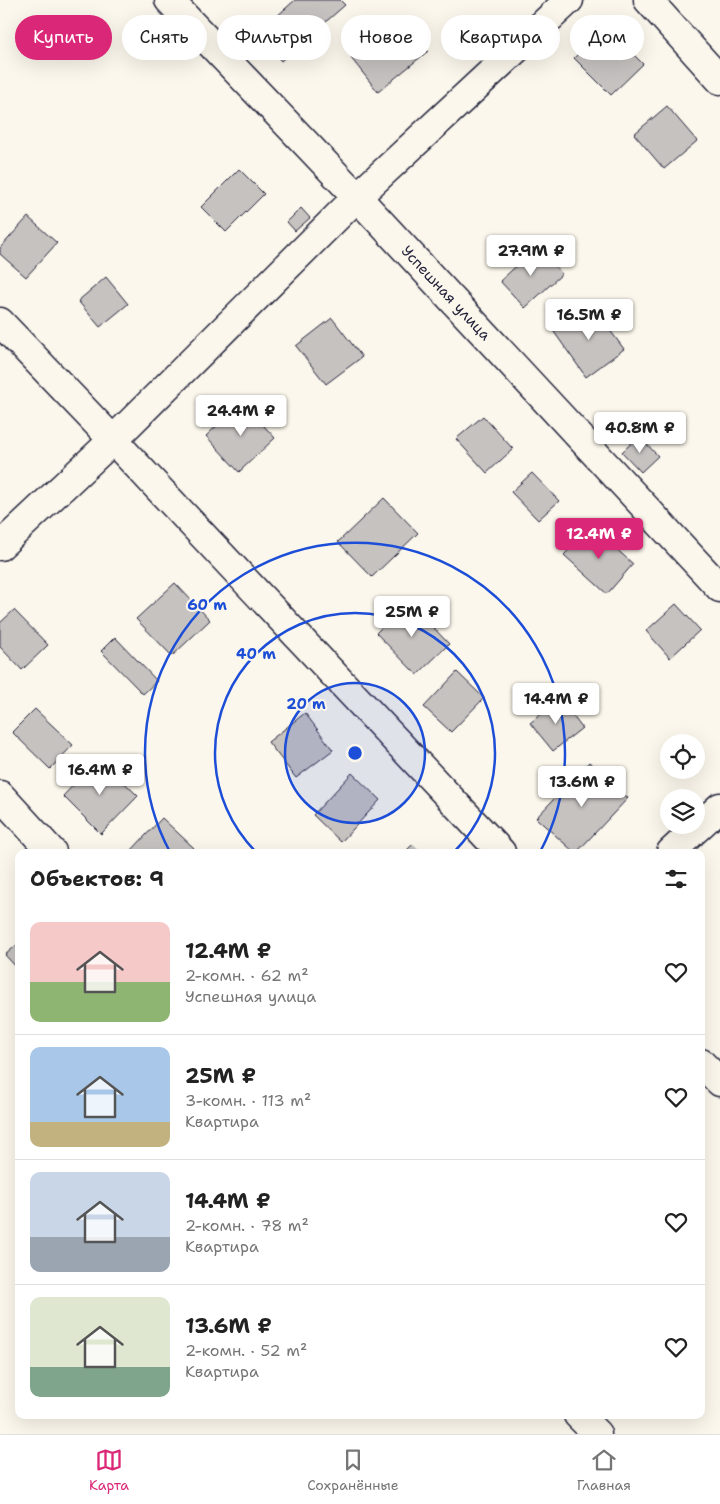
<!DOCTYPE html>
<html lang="ru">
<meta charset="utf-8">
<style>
body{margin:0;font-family:"Shantell Sans",sans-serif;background:#f2f2f2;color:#222;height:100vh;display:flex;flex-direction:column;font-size:19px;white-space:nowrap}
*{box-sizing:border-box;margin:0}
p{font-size:16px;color:#767676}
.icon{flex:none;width:28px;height:28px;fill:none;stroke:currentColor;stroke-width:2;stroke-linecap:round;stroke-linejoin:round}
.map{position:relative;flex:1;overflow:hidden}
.side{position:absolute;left:15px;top:849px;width:690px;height:570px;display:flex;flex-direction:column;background:#fff;border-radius:10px;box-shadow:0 5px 20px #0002}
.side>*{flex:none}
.banner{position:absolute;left:15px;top:15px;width:690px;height:45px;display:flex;gap:10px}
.fabs{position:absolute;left:660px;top:734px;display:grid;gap:10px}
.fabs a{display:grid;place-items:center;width:45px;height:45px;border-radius:50%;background:#fff;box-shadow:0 5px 20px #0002;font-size:25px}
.price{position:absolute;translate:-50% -42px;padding:0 11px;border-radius:5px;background:#fff;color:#222;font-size:16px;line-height:32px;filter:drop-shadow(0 1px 2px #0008)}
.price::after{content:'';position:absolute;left:50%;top:30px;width:15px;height:11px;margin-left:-8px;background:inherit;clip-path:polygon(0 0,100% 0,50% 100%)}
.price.selected{background:#db2777;color:#fff}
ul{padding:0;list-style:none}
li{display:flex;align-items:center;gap:15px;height:125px;padding:0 15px}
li+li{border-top:1px solid #e0e0e0}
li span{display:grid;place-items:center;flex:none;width:140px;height:100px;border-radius:10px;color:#555}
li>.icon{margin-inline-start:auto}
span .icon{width:60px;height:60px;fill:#fffc;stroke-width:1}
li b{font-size:21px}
h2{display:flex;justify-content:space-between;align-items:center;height:60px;padding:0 15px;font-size:21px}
.chip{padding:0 18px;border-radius:22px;background:#fff;box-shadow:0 5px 20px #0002;font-size:18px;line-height:45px}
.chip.selected{background:#db2777;color:#fff}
.menu{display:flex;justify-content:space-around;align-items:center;height:70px;border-top:1px solid #e0e0e0;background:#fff;font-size:14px;color:#767676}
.menu a{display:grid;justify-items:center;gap:2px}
.menu .selected{color:#db2777}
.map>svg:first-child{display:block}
.building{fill:#c6c2c0;stroke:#22223b}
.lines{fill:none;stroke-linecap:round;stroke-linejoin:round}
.minor-casing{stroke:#22223b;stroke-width:31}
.minor{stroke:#fbf7ec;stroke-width:28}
.ring{fill:none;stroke:#1d4ed8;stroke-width:2.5}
.labels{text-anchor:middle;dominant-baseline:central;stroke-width:4;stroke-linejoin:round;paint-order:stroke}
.street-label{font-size:15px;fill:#22223b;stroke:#fbf7ec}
.centre{fill:#1d4ed8;stroke:#fbf7ec;stroke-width:2.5}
.ring-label{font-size:15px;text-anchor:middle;font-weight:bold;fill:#1d4ed8;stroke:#fbf7ec;stroke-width:4;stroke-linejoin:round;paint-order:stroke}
</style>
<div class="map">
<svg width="720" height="1434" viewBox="0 0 720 1434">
<rect width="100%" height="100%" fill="#fbf7ec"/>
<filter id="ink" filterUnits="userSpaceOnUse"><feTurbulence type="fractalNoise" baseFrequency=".02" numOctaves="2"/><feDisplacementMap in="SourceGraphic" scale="10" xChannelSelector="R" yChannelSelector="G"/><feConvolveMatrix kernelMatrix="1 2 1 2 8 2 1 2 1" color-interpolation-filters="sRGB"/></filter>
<g filter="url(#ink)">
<g class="building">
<path d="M 295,0 L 340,0 L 345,5 L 281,61 L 257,34 Z"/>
<path d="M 401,18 L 428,51 L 378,92 L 351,58 Z"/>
<path d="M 606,27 L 643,64 L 611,95 L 574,58 Z"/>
<path d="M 667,106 L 697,141 L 664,169 L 634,134 Z"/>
<path d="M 239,169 L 264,194 L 226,232 L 201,207 Z"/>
<path d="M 301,208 L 310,218 L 295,231 L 287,222 Z"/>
<path d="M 28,217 L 57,243 L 26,277 L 0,254 L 0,248 Z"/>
<path d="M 537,247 L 562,274 L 525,308 L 500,281 Z"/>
<path d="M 106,277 L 128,304 L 100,327 L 78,301 Z"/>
<path d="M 591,305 L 624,349 L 586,377 L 554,332 Z"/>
<path d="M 332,318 L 362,357 L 326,384 L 296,346 Z"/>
<path d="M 242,402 L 275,438 L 239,472 L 206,436 Z"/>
<path d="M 483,416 L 513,449 L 487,473 L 456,439 Z"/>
<path d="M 639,436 L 658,456 L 641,472 L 622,452 Z"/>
<path d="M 532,473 L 559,501 L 538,520 L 511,492 Z"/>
<path d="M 384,498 L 418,533 L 372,577 L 338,542 Z"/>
<path d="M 591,526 L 633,564 L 607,594 L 564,555 Z"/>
<path d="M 175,583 L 210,620 L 172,656 L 136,619 Z"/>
<path d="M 408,601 L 449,644 L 417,675 L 376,633 Z"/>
<path d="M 676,604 L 700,630 L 670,658 L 646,631 Z"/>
<path d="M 14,610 L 48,645 L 22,670 L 0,647 L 0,623 Z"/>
<path d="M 115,637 L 157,681 L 143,694 L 101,651 Z"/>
<path d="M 457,672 L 484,698 L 451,732 L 424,707 Z"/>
<path d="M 560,699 L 582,728 L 553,751 L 530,723 Z"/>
<path d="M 35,709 L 73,745 L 50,769 L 12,732 Z"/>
<path d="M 305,713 L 333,750 L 296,778 L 268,742 Z"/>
<path d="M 99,758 L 138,796 L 101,834 L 63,796 Z"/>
<path d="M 589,762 L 628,798 L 577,852 L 574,852 L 536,818 Z"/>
<path d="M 352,773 L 380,800 L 341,842 L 313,815 Z"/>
<path d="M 162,818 L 194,848 L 190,852 L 130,852 Z"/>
<path d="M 413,844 L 421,852 L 405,852 Z"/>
<path d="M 19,943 L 19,970 L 5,955 Z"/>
</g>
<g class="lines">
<g class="minor-casing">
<g id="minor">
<path d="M 169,0 L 357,197 L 720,588"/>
<path d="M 648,0 L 720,80"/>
<path d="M 0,322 L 113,440 L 501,852"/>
<path d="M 0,546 L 113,440 L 357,197 L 569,0"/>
<path d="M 0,795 L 52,852"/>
<path d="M 671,852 L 720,807"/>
<path d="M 701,1063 L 720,1082"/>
<path d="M 578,1415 L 597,1434"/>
</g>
</g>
<use href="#minor" class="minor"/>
</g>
</g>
<circle cx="355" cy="753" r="70" fill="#1d4ed8" fill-opacity=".12"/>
<g class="ring">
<circle cx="355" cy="753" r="70"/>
<path d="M256 852A140 140 0 1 1 454 852"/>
<path d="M170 852A210 210 0 1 1 540 852"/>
</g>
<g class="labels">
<g class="street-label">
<text transform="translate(446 293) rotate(47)">Успешная улица</text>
</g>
</g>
<circle cx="355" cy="753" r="8" class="centre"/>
<g class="ring-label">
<text x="207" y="610">60 m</text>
<text x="256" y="659">40 m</text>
<text x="306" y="709">20 m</text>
</g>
</svg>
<div class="fabs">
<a><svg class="icon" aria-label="locate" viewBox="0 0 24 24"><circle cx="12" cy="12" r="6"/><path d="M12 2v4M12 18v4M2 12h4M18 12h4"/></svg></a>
<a><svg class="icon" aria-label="layers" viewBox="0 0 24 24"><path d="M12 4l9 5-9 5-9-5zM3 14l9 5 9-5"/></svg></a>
</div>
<b class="price" style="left:531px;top:277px">27.9M ₽</b>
<b class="price" style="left:589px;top:341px">16.5M ₽</b>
<b class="price" style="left:241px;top:437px">24.4M ₽</b>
<b class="price" style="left:640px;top:454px">40.8M ₽</b>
<b class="price selected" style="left:599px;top:560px">12.4M ₽</b>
<b class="price" style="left:412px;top:638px">25M ₽</b>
<b class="price" style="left:556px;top:725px">14.4M ₽</b>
<b class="price" style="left:100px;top:796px">16.4M ₽</b>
<b class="price" style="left:582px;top:808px">13.6M ₽</b>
<div class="banner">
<a class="chip selected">Купить</a>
<a class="chip">Снять</a>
<a class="chip">Фильтры</a>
<a class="chip">Новое</a>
<a class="chip">Квартира</a>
<a class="chip">Дом</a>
</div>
<section class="side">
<h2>Объектов: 9<svg class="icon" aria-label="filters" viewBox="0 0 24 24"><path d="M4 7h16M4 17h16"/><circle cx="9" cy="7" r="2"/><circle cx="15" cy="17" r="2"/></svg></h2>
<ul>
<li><span style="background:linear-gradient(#f6c9c9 60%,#8fb573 0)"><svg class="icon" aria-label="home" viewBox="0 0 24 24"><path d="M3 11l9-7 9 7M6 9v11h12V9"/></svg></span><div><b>12.4M ₽</b><p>2-комн. · 62 m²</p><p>Успешная улица</p></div><svg class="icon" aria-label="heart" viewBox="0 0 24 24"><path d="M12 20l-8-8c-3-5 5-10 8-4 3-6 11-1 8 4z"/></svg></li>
<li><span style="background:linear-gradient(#a9c7e8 75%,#c2b280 0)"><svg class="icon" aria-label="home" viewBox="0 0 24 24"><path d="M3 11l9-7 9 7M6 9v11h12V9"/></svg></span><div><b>25M ₽</b><p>3-комн. · 113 m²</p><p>Квартира</p></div><svg class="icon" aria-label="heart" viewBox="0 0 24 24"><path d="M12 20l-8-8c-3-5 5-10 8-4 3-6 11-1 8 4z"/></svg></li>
<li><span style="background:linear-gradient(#c9d6e8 65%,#9aa5b1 0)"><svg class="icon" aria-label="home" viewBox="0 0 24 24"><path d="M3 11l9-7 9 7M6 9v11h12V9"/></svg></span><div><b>14.4M ₽</b><p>2-комн. · 78 m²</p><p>Квартира</p></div><svg class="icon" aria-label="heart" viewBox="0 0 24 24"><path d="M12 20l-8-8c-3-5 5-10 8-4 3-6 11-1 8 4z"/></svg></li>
<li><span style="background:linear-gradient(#dfe7d0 70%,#7fa58c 0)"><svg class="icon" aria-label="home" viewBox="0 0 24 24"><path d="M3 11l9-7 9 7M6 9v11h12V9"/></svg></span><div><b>13.6M ₽</b><p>2-комн. · 52 m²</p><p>Квартира</p></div><svg class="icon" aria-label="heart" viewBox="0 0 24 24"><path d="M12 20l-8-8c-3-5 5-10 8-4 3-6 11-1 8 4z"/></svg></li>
</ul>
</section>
</div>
<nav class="menu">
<a class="selected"><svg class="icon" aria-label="map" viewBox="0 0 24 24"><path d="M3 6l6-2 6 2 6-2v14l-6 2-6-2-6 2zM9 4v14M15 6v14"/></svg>Карта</a>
<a><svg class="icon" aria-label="saved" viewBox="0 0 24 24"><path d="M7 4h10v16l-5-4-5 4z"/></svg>Сохранённые</a>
<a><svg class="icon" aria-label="home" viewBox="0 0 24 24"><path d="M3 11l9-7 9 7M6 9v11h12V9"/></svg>Главная</a>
</nav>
